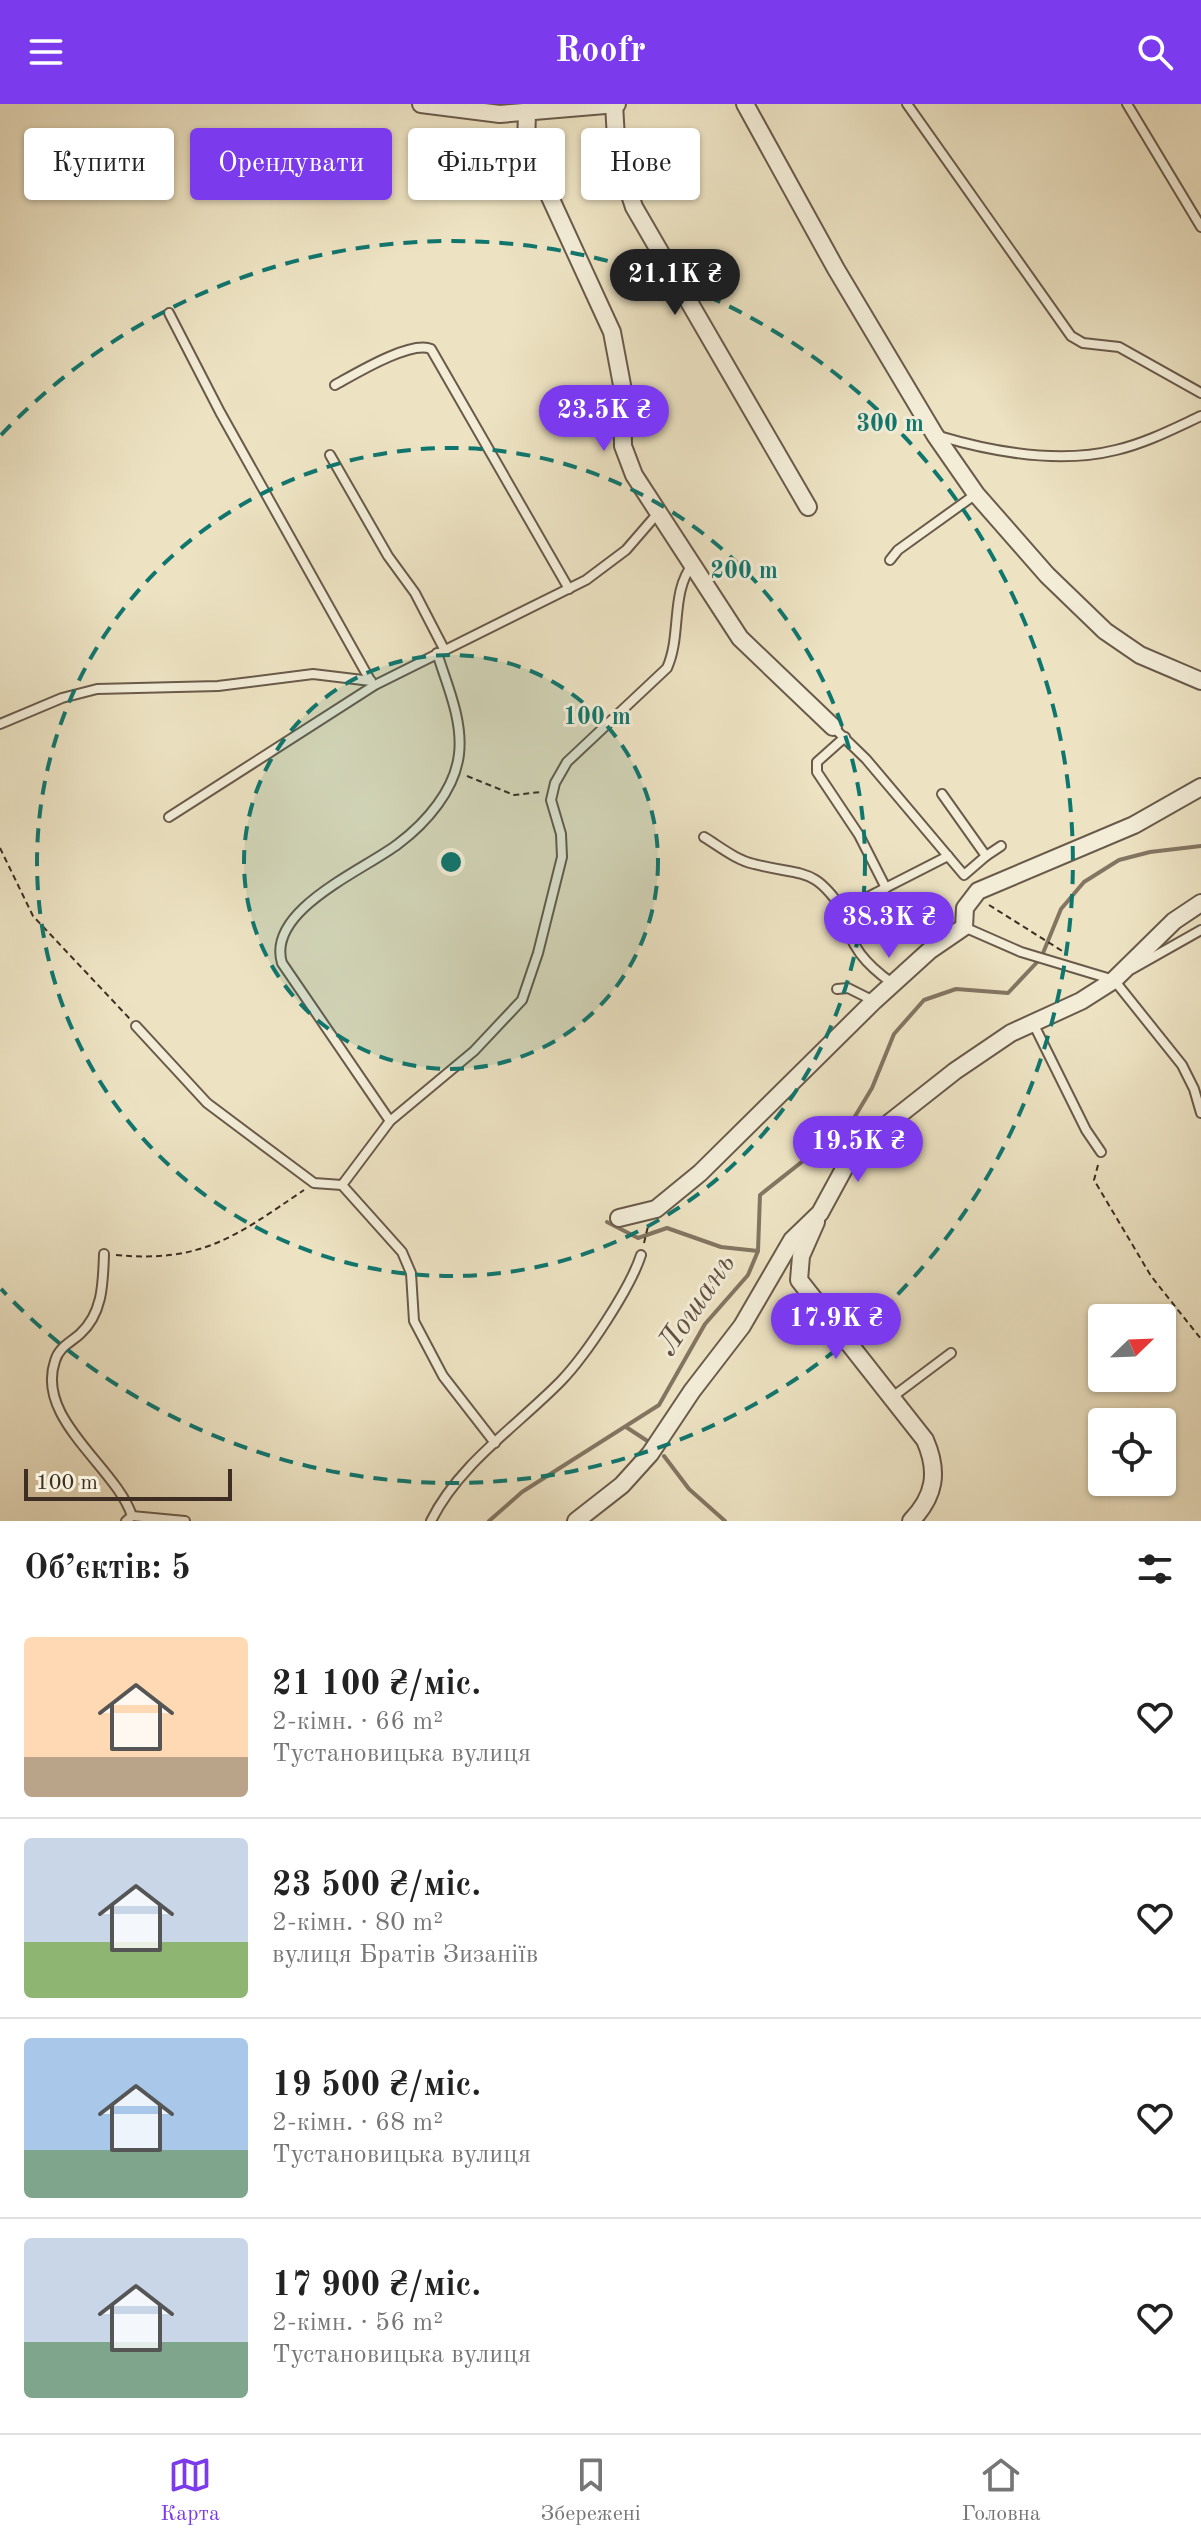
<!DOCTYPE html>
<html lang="uk">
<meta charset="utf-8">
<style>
body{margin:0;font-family:"Old Standard TT",serif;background:#f2f2f2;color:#222;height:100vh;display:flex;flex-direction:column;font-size:30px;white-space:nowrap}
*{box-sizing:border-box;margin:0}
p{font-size:26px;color:#767676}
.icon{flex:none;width:44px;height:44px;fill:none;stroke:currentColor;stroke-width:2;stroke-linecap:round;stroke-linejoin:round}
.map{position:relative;height:1417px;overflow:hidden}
.sheet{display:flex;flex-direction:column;background:#fff;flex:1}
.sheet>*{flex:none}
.guide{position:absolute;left:24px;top:24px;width:800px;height:72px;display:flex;gap:16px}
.needle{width:52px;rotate:67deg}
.fabs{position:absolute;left:1088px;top:1200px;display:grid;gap:16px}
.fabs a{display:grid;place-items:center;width:88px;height:88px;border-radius:8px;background:#fff;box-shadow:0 2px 6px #0004;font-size:40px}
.scale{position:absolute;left:24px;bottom:20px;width:208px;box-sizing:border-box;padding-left:8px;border:4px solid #3d2d22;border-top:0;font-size:22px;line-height:28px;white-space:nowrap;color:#3d2d22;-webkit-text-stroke:6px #f3edd8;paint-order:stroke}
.price{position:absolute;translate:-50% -68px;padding:0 18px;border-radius:28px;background:#7c3aed;color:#fff;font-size:26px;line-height:52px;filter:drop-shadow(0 2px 4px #0008)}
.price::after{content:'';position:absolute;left:50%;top:48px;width:24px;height:18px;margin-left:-12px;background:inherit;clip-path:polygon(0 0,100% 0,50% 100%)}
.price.current{background:#222;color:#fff}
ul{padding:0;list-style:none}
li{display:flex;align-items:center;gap:24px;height:200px;padding:0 24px}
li+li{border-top:2px solid #e0e0e0}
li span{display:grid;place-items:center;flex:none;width:224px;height:160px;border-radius:8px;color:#555}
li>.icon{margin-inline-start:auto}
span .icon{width:96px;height:96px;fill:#fffc;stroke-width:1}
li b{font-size:34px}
h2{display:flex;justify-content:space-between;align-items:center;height:96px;padding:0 24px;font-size:34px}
.tag{padding:0 28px;border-radius:8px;background:#fff;box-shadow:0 2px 6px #0004;font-size:28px;line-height:72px}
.tag.current{background:#7c3aed;color:#fff}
header{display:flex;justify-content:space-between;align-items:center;height:104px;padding:0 24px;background:#7c3aed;color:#fff;font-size:36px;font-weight:800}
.tabs{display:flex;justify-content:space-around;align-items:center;height:112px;border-top:2px solid #e0e0e0;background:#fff;font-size:22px;color:#767676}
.tabs a{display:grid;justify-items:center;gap:4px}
.tabs .current{color:#7c3aed}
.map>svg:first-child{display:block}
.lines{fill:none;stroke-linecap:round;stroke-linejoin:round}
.stream{stroke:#837562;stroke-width:4}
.service-casing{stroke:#695a4a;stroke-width:12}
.minor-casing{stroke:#695a4a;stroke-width:20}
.path{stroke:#3d2d22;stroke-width:2;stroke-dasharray:6 4;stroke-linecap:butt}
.service{stroke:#f3edd8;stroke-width:8}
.minor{stroke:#f3edd8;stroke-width:16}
.ring{fill:none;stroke:#0f766e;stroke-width:4;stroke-dasharray:14 10}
.labels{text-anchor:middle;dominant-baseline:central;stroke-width:6;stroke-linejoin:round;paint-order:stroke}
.water-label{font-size:32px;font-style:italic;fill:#605142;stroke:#f3edd8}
.centre{fill:#0f766e;stroke:#f3edd8;stroke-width:4}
.ring-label{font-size:24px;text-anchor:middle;font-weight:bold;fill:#0f766e;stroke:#f3edd8;stroke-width:6;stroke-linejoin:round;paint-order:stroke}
</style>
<header><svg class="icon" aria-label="menu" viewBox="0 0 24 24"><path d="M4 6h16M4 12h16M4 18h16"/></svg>Roofr<svg class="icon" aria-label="search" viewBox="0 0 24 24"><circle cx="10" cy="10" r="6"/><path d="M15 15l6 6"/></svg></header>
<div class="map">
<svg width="1201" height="1417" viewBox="0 0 1201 1417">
<rect width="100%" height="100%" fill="#ede3c3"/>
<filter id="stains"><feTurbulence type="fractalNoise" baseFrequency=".0025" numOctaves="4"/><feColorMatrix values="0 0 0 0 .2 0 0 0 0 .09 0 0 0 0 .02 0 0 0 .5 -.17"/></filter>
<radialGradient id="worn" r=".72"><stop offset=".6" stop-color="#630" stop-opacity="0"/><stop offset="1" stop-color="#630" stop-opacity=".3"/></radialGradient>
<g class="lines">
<g class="stream">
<path d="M 607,1118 L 638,1134 L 667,1124 L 721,1143 L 758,1147"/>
<path d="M 626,1323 L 649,1338"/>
<path d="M 664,1352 L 689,1385 L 725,1417"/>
<path d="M 489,1417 L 522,1388 L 659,1301 L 705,1220 L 748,1171 L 758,1147 L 760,1091 L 851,1019 L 872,984 L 894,930 L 924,896 L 956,885 L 1008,889 L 1041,854 L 1061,805 L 1084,778 L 1119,756 L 1150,748 L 1201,742"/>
</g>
<g class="service-casing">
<g id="service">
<path d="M 907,0 L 1071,232 L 1083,239 L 1119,243 L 1201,289"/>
<path d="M 1127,0 L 1201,123"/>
<path d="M 169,209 L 220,308 L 370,576"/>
<path d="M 335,281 C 355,270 411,236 431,245 L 569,485"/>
<path d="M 939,332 C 993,348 1060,360 1116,346 C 1146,339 1173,325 1201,312"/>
<path d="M 330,351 L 388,452 L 415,489 L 444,545"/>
<path d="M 890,456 L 898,446 L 976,390"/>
<path d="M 0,620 L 62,594 L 97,585 L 218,582 L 313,570 L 371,577"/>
<path d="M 833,623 L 866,655 L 964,771 L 986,752 L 942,690"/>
<path d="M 845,633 L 817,658 L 817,668 L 859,731 L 886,784"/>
<path d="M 169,713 L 375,581 L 586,476 L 626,446 L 658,409"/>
<path d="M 704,733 C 719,742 736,756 754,760 C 804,773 813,761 845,809"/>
<path d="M 986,752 L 1001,742"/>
<path d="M 964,823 L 1021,848 L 1114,876 L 1182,961 L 1194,985 L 1201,1009"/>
<path d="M 1132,865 L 1201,826"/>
<path d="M 892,879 C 868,862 847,841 845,809 L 852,801 L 948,752"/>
<path d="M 837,885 L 848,884 L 874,897"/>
<path d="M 1033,919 L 1086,1026 L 1101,1048"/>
<path d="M 136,922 L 207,999 L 314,1079 L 342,1081"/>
<path d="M 390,1017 L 282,859 C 266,806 364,766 398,740 C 426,719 455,686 459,650 C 463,616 447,581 437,549"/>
<path d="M 104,1150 C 103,1179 103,1209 80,1230 C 70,1239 59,1243 55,1257 C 35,1315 116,1363 132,1412"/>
<path d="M 891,1294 L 951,1249"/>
<path d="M 495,1339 L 443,1272 L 414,1217 L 411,1169 L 402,1148 L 342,1081 L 390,1017 L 474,947 L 522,896 L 538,849 L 562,753 L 561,730 L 551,696 L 555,679 L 567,658 L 667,564 C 682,531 670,488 693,460"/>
<path d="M 126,1417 L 132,1412 L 185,1417"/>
<path d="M 431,1417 C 459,1360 517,1322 561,1277 C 586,1251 630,1185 641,1151"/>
</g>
</g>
<g class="minor-casing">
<g id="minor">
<path d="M 421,0 L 500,10 L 617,0"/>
<path d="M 614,0 L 617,52 L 634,103 L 808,403"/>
<path d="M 745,0 L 836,165 L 935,331 L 976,390 L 1047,471 L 1105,527 L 1140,551 L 1201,577"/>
<path d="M 527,9 L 526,41 L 612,228 L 622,281 L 623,342 L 634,371 L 740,534 L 833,623"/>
<path d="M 619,1114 L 656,1105 L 700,1069 L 874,897 L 929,847 L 964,823 L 965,804 L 978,787 L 1134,721 L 1201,683"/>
<path d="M 816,1118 L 801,1152 L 799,1176 L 925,1336 C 939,1368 935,1392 911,1417"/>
<path d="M 576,1417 L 622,1381 L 650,1350 L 692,1287 L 742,1222 L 792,1136 L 820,1109 L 845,1063 L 875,1030 L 955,967 L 1011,929 L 1081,897 L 1114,876 L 1174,817 L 1201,799"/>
</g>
</g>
<g class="path">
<path d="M 467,672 L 514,691 L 541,688"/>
<path d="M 0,744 L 33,812 L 130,915"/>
<path d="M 989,801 L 1067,850"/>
<path d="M 1098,1061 L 1094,1076 L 1151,1172 L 1201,1235"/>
<path d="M 644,1139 L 648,1122"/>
<path d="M 116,1151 C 201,1159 235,1133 304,1086"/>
</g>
<use href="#service" class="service"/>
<use href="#minor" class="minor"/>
</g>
<circle cx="451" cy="758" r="207" fill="#0f766e" fill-opacity=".12"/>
<g class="ring">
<circle cx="451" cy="758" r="207"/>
<circle cx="451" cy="758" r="414"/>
<path d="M1 331A621 621 0 1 1 1 1185"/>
</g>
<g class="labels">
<g class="water-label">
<text transform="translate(697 1201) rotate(-56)">Лошань</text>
</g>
</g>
<circle cx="451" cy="758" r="12" class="centre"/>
<g class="ring-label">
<text x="890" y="327">300 m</text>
<text x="744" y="474">200 m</text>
<text x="597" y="620">100 m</text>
</g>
<rect width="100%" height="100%" filter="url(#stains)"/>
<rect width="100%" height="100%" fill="url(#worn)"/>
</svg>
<div class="fabs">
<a><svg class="needle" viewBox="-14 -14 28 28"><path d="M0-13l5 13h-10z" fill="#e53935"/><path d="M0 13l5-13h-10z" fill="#767676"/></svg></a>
<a><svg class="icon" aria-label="locate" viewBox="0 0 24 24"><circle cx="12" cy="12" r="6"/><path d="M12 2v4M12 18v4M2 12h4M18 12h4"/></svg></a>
</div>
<div class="scale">100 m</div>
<b class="price current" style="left:675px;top:213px">21.1K ₴</b>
<b class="price" style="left:604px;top:349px">23.5K ₴</b>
<b class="price" style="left:889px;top:856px">38.3K ₴</b>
<b class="price" style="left:858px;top:1080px">19.5K ₴</b>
<b class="price" style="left:836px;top:1257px">17.9K ₴</b>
<div class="guide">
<a class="tag">Купити</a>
<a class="tag current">Орендувати</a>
<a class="tag">Фільтри</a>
<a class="tag">Нове</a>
</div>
</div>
<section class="sheet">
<h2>Об’єктів: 5<svg class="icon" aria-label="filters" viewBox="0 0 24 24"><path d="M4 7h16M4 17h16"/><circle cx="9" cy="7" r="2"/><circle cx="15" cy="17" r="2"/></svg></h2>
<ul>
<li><span style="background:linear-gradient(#ffd9b3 75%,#b9a48a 0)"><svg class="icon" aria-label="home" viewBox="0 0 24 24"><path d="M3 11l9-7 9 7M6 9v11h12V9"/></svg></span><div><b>21 100 ₴/міс.</b><p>2-кімн. · 66 m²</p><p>Тустановицька вулиця</p></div><svg class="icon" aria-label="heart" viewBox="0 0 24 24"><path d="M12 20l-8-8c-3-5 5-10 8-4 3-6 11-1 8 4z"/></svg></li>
<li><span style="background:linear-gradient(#c9d6e8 65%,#8fb573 0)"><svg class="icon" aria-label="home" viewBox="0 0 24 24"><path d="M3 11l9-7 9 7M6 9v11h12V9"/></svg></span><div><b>23 500 ₴/міс.</b><p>2-кімн. · 80 m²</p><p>вулиця Братів Зизаніїв</p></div><svg class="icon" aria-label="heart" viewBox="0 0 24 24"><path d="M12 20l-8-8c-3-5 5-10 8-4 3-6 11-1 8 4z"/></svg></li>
<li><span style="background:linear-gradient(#a9c7e8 70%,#7fa58c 0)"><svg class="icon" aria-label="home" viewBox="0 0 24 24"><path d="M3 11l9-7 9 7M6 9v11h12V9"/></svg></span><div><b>19 500 ₴/міс.</b><p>2-кімн. · 68 m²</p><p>Тустановицька вулиця</p></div><svg class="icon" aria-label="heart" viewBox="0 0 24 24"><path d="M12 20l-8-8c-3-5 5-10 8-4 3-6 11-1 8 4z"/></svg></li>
<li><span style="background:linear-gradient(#c9d6e8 65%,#7fa58c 0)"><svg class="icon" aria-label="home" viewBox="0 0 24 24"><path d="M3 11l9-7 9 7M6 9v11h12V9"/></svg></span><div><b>17 900 ₴/міс.</b><p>2-кімн. · 56 m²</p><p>Тустановицька вулиця</p></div><svg class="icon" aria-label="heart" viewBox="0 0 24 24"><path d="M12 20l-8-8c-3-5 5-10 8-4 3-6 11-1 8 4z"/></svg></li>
</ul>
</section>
<nav class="tabs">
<a class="current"><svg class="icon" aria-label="map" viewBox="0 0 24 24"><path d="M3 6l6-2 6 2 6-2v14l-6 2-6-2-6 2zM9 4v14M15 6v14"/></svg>Карта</a>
<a><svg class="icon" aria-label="saved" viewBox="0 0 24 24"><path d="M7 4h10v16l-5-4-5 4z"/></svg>Збережені</a>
<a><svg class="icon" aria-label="home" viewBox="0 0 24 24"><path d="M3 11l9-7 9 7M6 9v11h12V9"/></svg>Головна</a>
</nav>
